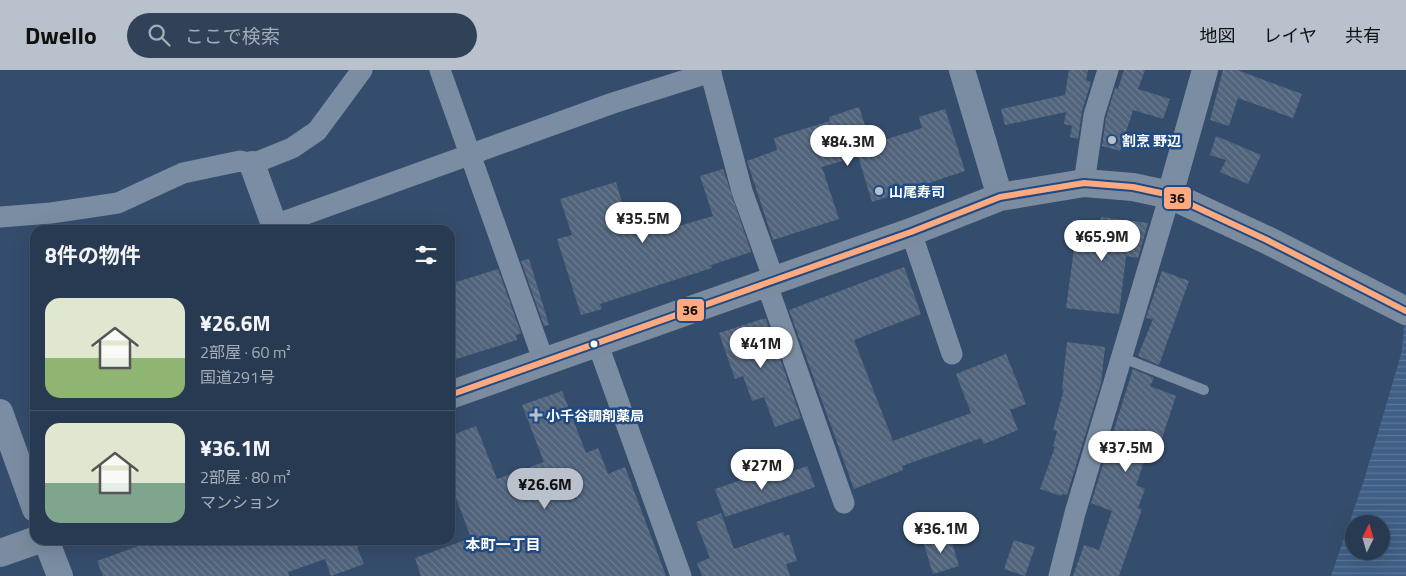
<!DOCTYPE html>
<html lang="ja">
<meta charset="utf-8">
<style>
body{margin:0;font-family:"Titillium Web","Noto Sans JP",sans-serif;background:#304158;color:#f1f3f6;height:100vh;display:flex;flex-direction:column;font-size:19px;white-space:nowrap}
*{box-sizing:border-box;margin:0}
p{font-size:16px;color:#a5adb7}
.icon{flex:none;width:28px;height:28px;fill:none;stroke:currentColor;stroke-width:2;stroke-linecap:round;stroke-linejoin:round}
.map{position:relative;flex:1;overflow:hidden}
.panel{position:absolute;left:30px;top:155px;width:425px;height:320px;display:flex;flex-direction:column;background:#283a51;border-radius:15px;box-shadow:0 5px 20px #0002,0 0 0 1px #445468}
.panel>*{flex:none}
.needle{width:32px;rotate:5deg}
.buttons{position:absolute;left:1345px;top:445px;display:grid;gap:10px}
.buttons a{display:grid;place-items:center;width:45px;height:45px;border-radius:50%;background:#283a51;box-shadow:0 5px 20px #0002,0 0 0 1px #445468;font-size:25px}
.price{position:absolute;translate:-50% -42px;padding:0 11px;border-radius:18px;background:#fff;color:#222;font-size:16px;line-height:32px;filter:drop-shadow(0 1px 2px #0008)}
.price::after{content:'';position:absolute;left:50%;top:30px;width:15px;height:11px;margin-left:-8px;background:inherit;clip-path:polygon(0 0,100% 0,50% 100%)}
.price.selected{background:#b8c1cc;color:#111}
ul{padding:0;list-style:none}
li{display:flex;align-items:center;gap:15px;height:125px;padding:0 15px}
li+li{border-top:1px solid #445468}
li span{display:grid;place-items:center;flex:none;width:140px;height:100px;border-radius:15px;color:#555}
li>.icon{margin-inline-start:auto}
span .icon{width:60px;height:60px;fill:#fffc;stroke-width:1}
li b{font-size:21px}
h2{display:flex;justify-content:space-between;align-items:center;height:60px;padding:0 15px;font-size:21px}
header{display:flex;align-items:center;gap:30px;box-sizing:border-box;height:70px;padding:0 25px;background:#b8c1cc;color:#111}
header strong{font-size:24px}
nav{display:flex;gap:28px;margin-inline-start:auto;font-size:18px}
.search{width:350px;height:45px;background:#304158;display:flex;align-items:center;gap:12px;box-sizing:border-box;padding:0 18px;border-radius:28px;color:#a5adb7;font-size:19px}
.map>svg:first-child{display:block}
.water{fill:url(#water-rules);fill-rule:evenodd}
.building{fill:url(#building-back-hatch)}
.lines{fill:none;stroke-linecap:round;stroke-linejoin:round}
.service{stroke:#7b8da2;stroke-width:10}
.minor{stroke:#7b8da2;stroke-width:21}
.tertiary{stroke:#7b8da2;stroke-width:26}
.trunk{stroke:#7b8ca0;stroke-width:28}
.bus-1-casing{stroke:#1f4a82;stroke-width:10}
.bus-1{stroke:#ffa980;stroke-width:6}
.poi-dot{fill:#b8c1cc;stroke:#1f4a82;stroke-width:2}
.bus-dot{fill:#fff;stroke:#1f4a82;stroke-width:2}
.labels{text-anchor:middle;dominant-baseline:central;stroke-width:5;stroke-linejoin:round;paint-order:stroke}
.poi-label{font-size:14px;font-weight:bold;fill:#fff;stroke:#1f4a82;text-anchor:start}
.neighbourhood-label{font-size:15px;font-weight:bold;fill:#fff;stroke:#1f4a82}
.line-badge{stroke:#1f4a82;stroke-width:2}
.pale-badge-label{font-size:14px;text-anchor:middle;font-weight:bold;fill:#111}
</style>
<header>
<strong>Dwello</strong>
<div class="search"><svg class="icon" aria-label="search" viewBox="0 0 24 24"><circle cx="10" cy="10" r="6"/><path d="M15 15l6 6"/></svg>ここで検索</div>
<nav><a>地図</a><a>レイヤ</a><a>共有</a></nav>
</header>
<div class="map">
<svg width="1406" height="506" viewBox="0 0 1406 506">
<defs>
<pattern id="water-rules" width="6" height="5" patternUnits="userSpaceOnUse" patternTransform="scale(1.25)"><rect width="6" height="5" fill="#3f5f86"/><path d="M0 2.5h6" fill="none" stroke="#5c7798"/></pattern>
<pattern id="building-back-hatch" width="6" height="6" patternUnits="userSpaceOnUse" patternTransform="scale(1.25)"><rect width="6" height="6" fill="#51647c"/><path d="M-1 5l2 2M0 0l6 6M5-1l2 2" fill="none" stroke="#6b7b90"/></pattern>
</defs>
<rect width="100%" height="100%" fill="#354d6c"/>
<path class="water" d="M 1406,230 L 1406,506 L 1331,506 L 1364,410 L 1402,281 ZM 1354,454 L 1381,454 L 1381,481 L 1354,481 Z"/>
<g class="building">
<path d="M 1069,0 L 1088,0 L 1086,10 L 1091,12 L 1082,41 L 1078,69 L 1070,67 L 1072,56 L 1064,54 L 1066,42 L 1005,55 L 1001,39 L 1065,25 Z"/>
<path d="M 1124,0 L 1145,0 L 1138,19 L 1170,29 L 1163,49 L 1133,40 L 1120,81 L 1102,76 L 1106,48 L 1115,18 L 1118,19 Z"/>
<path d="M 1223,0 L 1237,0 L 1302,24 L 1293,48 L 1238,28 L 1229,56 L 1210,50 Z"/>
<path d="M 859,37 L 871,74 L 922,58 L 919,47 L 945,39 L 965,101 L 872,132 L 858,86 L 822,97 L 839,149 L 773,170 L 747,91 L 777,80 L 774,68 L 830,51 L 829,47 Z"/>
<path d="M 1216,66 L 1261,85 L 1248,114 L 1220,102 L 1226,90 L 1210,85 Z"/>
<path d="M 723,99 L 751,182 L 711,195 L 712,198 L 600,234 L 602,239 L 581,245 L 557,169 L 572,165 L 560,129 L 616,112 L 628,153 L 631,152 L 632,157 L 668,146 L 672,158 L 713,146 L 700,106 Z"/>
<path d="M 1101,147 L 1148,153 L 1138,188 L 1126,186 L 1119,244 L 1066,238 L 1074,179 L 1069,178 L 1073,150 L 1100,154 Z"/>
<path d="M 529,189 L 549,255 L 544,256 L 521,191 Z"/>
<path d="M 904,197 L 921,244 L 854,270 L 893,371 L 971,343 L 956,304 L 1006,284 L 1026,334 L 1010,340 L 1018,360 L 984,374 L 981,368 L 902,396 L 903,400 L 854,419 L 789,240 Z"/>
<path d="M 498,199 L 521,263 L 516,265 L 517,270 L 450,291 L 450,214 Z"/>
<path d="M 1162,201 L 1189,211 L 1159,295 L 1138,286 L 1153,249 L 1146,248 Z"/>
<path d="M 762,249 L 766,249 L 801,348 L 775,357 L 764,327 L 752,331 L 743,306 L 735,309 L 719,263 Z"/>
<path d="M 1067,272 L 1105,277 L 1101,313 L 1067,425 L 1062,424 L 1061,426 L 1040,419 L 1055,377 L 1053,377 L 1057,361 L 1053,360 L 1064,319 L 1062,320 Z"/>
<path d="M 1133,299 L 1154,308 L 1150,316 L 1176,326 L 1158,380 L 1149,377 L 1136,415 L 1145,419 L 1138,438 L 1142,439 L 1119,506 L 1073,506 L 1084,475 L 1099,480 L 1112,441 L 1091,433 Z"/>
<path d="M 562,321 L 586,383 L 598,378 L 608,404 L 625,397 L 666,506 L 421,506 L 415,488 L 471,468 L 455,425 L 450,427 L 450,366 L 476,356 L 497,409 L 544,392 L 522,335 Z"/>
<path d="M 807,396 L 815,417 L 725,447 L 715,419 L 761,403 L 764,412 Z"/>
<path d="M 721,443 L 734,479 L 783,462 L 784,466 L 789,465 L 797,491 L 786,494 L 790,506 L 702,506 L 697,493 L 710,488 L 696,452 Z"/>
<path d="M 949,463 L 959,496 L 933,504 L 923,471 Z"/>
<path d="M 155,470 L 370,470 L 371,472 L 357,477 L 364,494 L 331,506 L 325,489 L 288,502 L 289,506 L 103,506 L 97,491 Z"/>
<path d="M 1014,470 L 1035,477 L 1025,506 L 1004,499 Z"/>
</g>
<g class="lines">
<path class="service" d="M 1123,288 L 1204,320"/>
<g class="minor">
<path d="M 440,0 L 544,292"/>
<path d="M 710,0 L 742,121 L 774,210"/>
<path d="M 1084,113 L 1094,45 L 1108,0"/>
<path d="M 0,147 L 51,143 L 118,133 L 183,103 L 240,91 L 252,94 L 292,78 L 317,61 L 362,0"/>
<path d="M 275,155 L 613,33 L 711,2"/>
<path d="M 911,162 L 952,284"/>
<path d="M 766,212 L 844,433"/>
<path d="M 597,272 L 681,506"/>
<path d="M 1059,506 L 1075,443 L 1170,125"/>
</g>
<g class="tertiary">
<path d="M 962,0 L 1000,127"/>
<path d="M 252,94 L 276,160"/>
<path d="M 1170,125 L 1205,0"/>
<path d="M 0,342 L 35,439"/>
<path d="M 46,470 L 60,506"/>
</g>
<g class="trunk">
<path d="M 450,325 L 911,162 L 1000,127 L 1084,113 L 1133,117 L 1170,125 L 1267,170 L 1406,241"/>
<path d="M 0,483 L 37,470"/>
</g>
<g class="bus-1-casing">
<path id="bus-1" d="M 450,325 L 911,162 L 1000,127 L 1084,113 L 1133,117 L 1170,125 L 1267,170 L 1406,241"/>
</g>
<use href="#bus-1" class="bus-1"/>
</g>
<g class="poi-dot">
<circle cx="1112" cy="70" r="5"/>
<circle cx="879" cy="121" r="5"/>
<path d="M533.5 337.5h5v5h5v5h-5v5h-5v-5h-5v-5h5z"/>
</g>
<circle class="bus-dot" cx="594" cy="274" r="4.5"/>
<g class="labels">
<g class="poi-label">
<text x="1122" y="70">割烹 野辺</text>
<text x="889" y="121">山尾寿司</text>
<text x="546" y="345">小千谷調剤薬局</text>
</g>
<g class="neighbourhood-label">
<text x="503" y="474">本町一丁目</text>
</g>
</g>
<g class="line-badge">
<rect x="1163" y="116" width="29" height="24" rx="5" fill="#ffa980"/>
<rect x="676" y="228" width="29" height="24" rx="5" fill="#ffa980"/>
</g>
<g class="pale-badge-label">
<text x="1177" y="133">36</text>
<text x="690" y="245">36</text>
</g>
</svg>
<div class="buttons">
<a><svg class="needle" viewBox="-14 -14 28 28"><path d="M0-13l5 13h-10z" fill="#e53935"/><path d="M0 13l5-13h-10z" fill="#a5adb7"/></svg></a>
</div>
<b class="price" style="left:848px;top:97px">¥84.3M</b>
<b class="price" style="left:643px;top:174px">¥35.5M</b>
<b class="price" style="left:1102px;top:192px">¥65.9M</b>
<b class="price" style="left:761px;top:299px">¥41M</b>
<b class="price" style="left:1126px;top:403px">¥37.5M</b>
<b class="price" style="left:762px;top:421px">¥27M</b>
<b class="price selected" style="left:545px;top:440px">¥26.6M</b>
<b class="price" style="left:941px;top:484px">¥36.1M</b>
<section class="panel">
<h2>8件の物件<svg class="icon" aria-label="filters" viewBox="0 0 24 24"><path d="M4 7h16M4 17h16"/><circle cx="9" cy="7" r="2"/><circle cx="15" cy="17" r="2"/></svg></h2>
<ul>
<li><span style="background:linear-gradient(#dfe7d0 60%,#8fb573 0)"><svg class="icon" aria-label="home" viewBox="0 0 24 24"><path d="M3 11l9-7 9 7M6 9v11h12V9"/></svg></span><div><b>¥26.6M</b><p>2部屋 · 60 m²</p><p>国道291号</p></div></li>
<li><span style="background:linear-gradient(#dfe7d0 60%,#7fa58c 0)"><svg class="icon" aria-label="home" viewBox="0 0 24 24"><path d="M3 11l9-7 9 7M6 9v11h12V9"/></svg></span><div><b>¥36.1M</b><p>2部屋 · 80 m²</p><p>マンション</p></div></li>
</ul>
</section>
</div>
